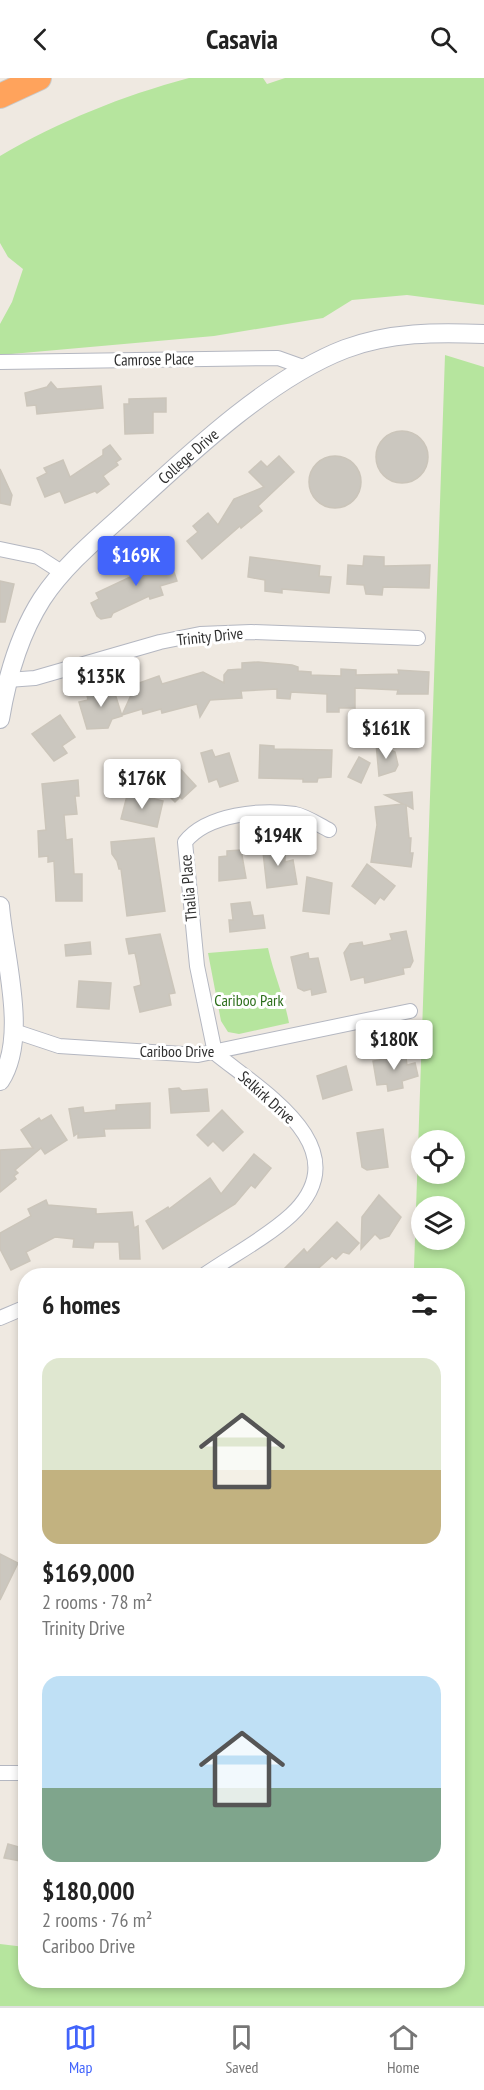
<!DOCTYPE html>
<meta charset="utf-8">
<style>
body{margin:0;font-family:"PT Sans Narrow",sans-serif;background:#f2f2f2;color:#222;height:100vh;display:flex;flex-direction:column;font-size:22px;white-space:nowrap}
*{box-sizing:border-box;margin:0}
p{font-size:20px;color:#767676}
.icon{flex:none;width:33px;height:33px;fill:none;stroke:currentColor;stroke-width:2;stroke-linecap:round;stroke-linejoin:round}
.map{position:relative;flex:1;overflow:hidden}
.details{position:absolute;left:18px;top:1190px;width:447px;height:720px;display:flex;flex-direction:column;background:#fff;border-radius:24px;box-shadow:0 3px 9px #0003}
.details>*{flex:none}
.controls{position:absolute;left:411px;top:1052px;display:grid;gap:12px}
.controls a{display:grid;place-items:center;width:54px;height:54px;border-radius:50%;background:#fff;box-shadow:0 3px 9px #0003;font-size:30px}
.price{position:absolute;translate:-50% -51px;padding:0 14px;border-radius:6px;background:#fff;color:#222;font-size:20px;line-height:39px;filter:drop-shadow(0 2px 3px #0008)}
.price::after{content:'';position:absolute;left:50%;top:36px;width:18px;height:14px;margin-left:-9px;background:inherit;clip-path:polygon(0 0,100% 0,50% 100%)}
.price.current{background:#4264fb;color:#fff}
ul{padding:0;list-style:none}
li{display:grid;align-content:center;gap:12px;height:318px;padding:0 24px}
li span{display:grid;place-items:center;height:186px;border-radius:18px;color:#555}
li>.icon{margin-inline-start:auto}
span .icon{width:108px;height:108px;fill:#fffc;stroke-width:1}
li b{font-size:26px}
h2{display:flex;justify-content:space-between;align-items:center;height:72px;padding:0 24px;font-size:26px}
header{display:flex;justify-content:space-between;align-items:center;height:78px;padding:0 24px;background:#fff;font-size:27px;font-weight:600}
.dock{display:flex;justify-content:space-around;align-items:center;height:84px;border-top:2px solid #e0e0e0;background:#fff;font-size:16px;color:#767676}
.dock a{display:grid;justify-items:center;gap:3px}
.dock .current{color:#4264fb}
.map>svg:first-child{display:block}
.green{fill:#b6e59e;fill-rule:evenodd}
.building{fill:#cbc7bf;stroke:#cbc5ba;stroke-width:1.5}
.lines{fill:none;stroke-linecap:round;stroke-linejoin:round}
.street-casing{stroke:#b4b7c1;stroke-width:16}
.secondary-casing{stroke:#b4b7c1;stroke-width:20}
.highway-casing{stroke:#c9c9c9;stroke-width:26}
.street{stroke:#fff;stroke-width:14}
.secondary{stroke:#fff;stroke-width:18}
.highway{stroke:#ffa35c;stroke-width:24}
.labels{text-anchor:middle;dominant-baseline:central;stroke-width:6;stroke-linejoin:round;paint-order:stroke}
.street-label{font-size:16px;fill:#2e2e2e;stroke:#fff}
.park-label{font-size:16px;fill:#2c6e1b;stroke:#fff}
</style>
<header><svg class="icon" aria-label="back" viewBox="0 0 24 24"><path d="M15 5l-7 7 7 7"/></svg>Casavia<svg class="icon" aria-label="search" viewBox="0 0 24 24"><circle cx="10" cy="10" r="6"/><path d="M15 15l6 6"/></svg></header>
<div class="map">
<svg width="484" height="1928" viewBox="0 0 484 1928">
<rect width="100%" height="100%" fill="#efe9e1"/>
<g class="green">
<path d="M 189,0 L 263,0 L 267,6 L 285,0 L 484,0 L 484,227 L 407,217 L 352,222 L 323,240 L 214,258 L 0,277 L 0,246 L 12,224 L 23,191 L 8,179 L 0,165 L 0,78 C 60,43 122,18 189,0 Z"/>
<path d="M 445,277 L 484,289 L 484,1928 L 0,1928 L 0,1866 L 25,1869 L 26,1902 L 458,1902 L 458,1197 L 402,1197 L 414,1190 ZM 422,1062 L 454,1062 L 454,1095 L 422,1095 ZM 422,1128 L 454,1128 L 454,1161 L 422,1161 Z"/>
<path d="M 268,870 C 274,897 284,918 289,945 L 239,956 L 228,954 L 221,943 L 208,875 Z"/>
</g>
<g class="building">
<path d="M 51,304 L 57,311 L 101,308 L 103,330 L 37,336 L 36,327 L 27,328 L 25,315 L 47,309 Z"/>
<path d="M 166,320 L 166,334 L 153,334 L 153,355 L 125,356 L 124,326 L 129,326 L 129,321 Z"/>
<circle cx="402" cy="379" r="26"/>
<path d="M 110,367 L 121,381 L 116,384 L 118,387 L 103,398 L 109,406 L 97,415 L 95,413 L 65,425 L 60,413 L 45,419 L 37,400 L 47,395 L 44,390 L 63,382 L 70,399 L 103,377 L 103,372 Z"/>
<circle cx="335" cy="404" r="26"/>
<path d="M 279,378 L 294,394 L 258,428 L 262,433 L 241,450 L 240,448 L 202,481 L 187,463 L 198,454 L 193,448 L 208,435 L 218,447 L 234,421 L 264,409 L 249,394 L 261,383 L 267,389 Z"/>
<path d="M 0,391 L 12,417 L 10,427 L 0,425 Z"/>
<path d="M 168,476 L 177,503 L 160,508 L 163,517 L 150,521 L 149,518 L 113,535 L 111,539 L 101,541 L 97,538 L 91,525 L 99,521 L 96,515 L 141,494 L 137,483 L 150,478 L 152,482 Z"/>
<path d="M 364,478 L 384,479 L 384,488 L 430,487 L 429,510 L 383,509 L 382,517 L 366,516 L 364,507 L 347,506 L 348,487 L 363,488 Z"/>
<path d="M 250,479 L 320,488 L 319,498 L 331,499 L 329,515 L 282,511 L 282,515 L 265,513 L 265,502 L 248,499 Z"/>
<path d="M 0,503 L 14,506 L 5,544 L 0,544 Z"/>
<path d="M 258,584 L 292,587 L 298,589 L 298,593 L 311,594 L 311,597 L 341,598 L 341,591 L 356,592 L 356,597 L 399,596 L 398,592 L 429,594 L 428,616 L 397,616 L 398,612 L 355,610 L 355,630 L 339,630 L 339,634 L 327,634 L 327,616 L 291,614 L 290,621 L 277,620 L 277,611 L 241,613 L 242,620 L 210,622 L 200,639 L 197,626 L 162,635 L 161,631 L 143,636 L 142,631 L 122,637 L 136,606 L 159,598 L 162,606 L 203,594 L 224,605 L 224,597 L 228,592 L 242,591 L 242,585 Z"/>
<path d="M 111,603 L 122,638 L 112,641 L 108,650 L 87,651 L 79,624 L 88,622 L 87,617 L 101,613 L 98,606 Z"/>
<path d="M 60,637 L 75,659 L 62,668 L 67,675 L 54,683 L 32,656 Z"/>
<path d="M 376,665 L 395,674 L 398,687 L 395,693 L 379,698 Z"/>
<path d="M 260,667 L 274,668 L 274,671 L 332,672 L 331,699 L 318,700 L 317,704 L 303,704 L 303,701 L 259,700 Z"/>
<path d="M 212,672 L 215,679 L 229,675 L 238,703 L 220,709 L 217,701 L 209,704 L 201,675 Z"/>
<path d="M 359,679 L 370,685 L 361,705 L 348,699 Z"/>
<path d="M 173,683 L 196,708 L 182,721 L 180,719 L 175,724 L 153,702 Z"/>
<path d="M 78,702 L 79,718 L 75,718 L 77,736 L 64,737 L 66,762 L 72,761 L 74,796 L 82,796 L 82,823 L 56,823 L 54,783 L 48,784 L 48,778 L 39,779 L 38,753 L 46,752 L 42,706 Z"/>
<path d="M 128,714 L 163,723 L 157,749 L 121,741 Z"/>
<path d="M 412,714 L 413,731 L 406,727 L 409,760 L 411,760 L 410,775 L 413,775 L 411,789 L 371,784 L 377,747 L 375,729 L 403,726 L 385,717 Z"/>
<path d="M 154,760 L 165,833 L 127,838 L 121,791 L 119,791 L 117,783 L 112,776 L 111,764 Z"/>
<path d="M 276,763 L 278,775 L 285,774 L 285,784 L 293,782 L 297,806 L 267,810 L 262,765 Z"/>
<path d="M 241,772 L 246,800 L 219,803 L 219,779 L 227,778 L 227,773 Z"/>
<path d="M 367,786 L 395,808 L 384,822 L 380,819 L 375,826 L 352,808 Z"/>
<path d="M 307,799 L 332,805 L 329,836 L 303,833 Z"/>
<path d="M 250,824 L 253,838 L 263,837 L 265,850 L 230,854 L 229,842 L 233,842 L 231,826 Z"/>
<path d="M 406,853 L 413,883 L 410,889 L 403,890 L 404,896 L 365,905 L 364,899 L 351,902 L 344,875 L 350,866 L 362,864 L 363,868 L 392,862 L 390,856 Z"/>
<path d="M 160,856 L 175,915 L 169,916 L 171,927 L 140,934 L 134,909 L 141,907 L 137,884 L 135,875 L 129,876 L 126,861 Z"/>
<path d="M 90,864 L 91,876 L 66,878 L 65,867 Z"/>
<path d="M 308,875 L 309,881 L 318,880 L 326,914 L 312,917 L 311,911 L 304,913 L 298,910 L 291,879 Z"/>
<path d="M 79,903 L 111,905 L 109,931 L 77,929 Z"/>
<path d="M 405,973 L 407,987 L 415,985 L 418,998 L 402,1003 L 403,1010 L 388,1013 L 387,1006 L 377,1007 L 373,983 L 391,980 L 390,975 Z"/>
<path d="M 346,988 L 352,1012 L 323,1021 L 317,998 Z"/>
<path d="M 179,1010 L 182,1013 L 207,1011 L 209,1033 L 171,1035 L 169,1011 Z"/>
<path d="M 150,1025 L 150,1050 L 104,1051 L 105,1058 L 78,1060 L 78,1055 L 74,1058 L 69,1031 L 83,1029 L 84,1035 L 116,1032 L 116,1027 Z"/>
<path d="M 222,1032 L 243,1054 L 223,1073 L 213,1063 L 208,1068 L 197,1057 Z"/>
<path d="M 51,1037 L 67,1062 L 45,1076 L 41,1070 L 15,1092 L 18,1095 L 14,1098 L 16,1101 L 0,1114 L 0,1072 L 33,1070 L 21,1052 L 39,1040 L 41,1043 Z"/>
<path d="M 383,1051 L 388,1089 L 367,1092 L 362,1089 L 357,1055 Z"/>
<path d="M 254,1076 L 271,1090 L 255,1110 L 251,1107 L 235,1126 L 163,1171 L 146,1143 L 168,1129 L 169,1131 L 210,1100 L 221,1116 Z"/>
<path d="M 379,1117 L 401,1139 L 389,1158 L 380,1161 L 375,1156 L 361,1171 L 362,1139 Z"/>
<path d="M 46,1122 L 48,1127 L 96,1131 L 96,1136 L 132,1134 L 134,1150 L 138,1148 L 140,1181 L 120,1181 L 119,1164 L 94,1164 L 93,1170 L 73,1169 L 74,1161 L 55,1159 L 26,1174 L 30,1183 L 11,1192 L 0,1171 L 0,1155 L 31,1138 L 28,1131 Z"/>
<path d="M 337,1144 L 359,1165 L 349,1176 L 343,1174 L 336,1181 L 332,1178 L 311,1197 L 278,1197 L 304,1171 L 307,1175 Z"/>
<path d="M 0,1476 L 18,1485 L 0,1522 Z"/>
<path d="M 8,1766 L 26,1771 L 26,1784 L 4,1780 Z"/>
</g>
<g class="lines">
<g class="street-casing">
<g id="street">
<path d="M 0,284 L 278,280 L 306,290"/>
<path d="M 0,471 L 38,479 L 63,495"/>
<path d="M 8,602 L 35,600 L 160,564 L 200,556 L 251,554 L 418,560"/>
<path d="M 14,953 L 59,968 L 198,977 L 410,933"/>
<path d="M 204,1197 C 233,1177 266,1160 291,1137 C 362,1070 260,1012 215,975 L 197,888 L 185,764 C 207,736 261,731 295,736 C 306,738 319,747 329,752"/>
<path d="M 0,1240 L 26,1229"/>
<path d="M 0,1695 L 26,1695"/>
</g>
</g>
<g class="secondary-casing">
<g id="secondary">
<path id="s1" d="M 0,641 C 7,599 19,557 42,521 C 63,489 95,462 124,436 C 185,380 267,301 345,271 C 390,254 437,254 484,256"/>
<path d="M 0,828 C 4,879 29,959 0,1003"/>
</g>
</g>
<g class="highway-casing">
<path id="highway" d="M 0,18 L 39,0"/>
</g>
<use href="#street" class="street"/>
<use href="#secondary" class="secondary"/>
<use href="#highway" class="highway"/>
</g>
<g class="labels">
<g class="street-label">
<text transform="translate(154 281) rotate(-1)">Camrose Place</text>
<text stroke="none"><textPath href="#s1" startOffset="333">College Drive</textPath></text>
<text transform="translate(210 558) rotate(-6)">Trinity Drive</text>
<text transform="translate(188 810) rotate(-95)">Thalia Place</text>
<text x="177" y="973">Cariboo Drive</text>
<text transform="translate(267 1019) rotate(42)">Selkirk Drive</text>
</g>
<g class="park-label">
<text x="249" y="922">Cariboo Park</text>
</g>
</g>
</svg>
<div class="controls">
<a><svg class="icon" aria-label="locate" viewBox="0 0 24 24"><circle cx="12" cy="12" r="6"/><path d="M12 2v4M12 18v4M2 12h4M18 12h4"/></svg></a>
<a><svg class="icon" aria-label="layers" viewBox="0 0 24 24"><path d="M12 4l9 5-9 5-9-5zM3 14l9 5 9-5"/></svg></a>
</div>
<b class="price current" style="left:136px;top:509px">$169K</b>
<b class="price" style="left:101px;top:630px">$135K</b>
<b class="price" style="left:386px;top:682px">$161K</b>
<b class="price" style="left:142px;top:732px">$176K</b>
<b class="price" style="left:278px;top:789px">$194K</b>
<b class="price" style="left:394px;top:993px">$180K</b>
<section class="details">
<h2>6 homes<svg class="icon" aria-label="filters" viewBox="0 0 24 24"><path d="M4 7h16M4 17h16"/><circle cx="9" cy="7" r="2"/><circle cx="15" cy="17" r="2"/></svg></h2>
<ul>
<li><span style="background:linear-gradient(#dfe7d0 60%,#c2b280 0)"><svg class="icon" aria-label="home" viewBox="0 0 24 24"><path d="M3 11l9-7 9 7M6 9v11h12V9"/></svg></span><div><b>$169,000</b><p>2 rooms · 78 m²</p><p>Trinity Drive</p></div></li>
<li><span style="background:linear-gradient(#bfe0f5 60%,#7fa58c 0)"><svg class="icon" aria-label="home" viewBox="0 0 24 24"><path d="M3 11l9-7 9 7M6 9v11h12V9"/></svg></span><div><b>$180,000</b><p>2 rooms · 76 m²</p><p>Cariboo Drive</p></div></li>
</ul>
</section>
</div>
<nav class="dock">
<a class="current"><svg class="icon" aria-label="map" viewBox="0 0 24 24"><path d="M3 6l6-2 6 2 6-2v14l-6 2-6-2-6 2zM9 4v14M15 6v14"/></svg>Map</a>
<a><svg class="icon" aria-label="saved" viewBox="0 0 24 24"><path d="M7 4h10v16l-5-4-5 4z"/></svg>Saved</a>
<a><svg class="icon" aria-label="home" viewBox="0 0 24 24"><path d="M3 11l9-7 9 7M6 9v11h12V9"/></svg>Home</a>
</nav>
